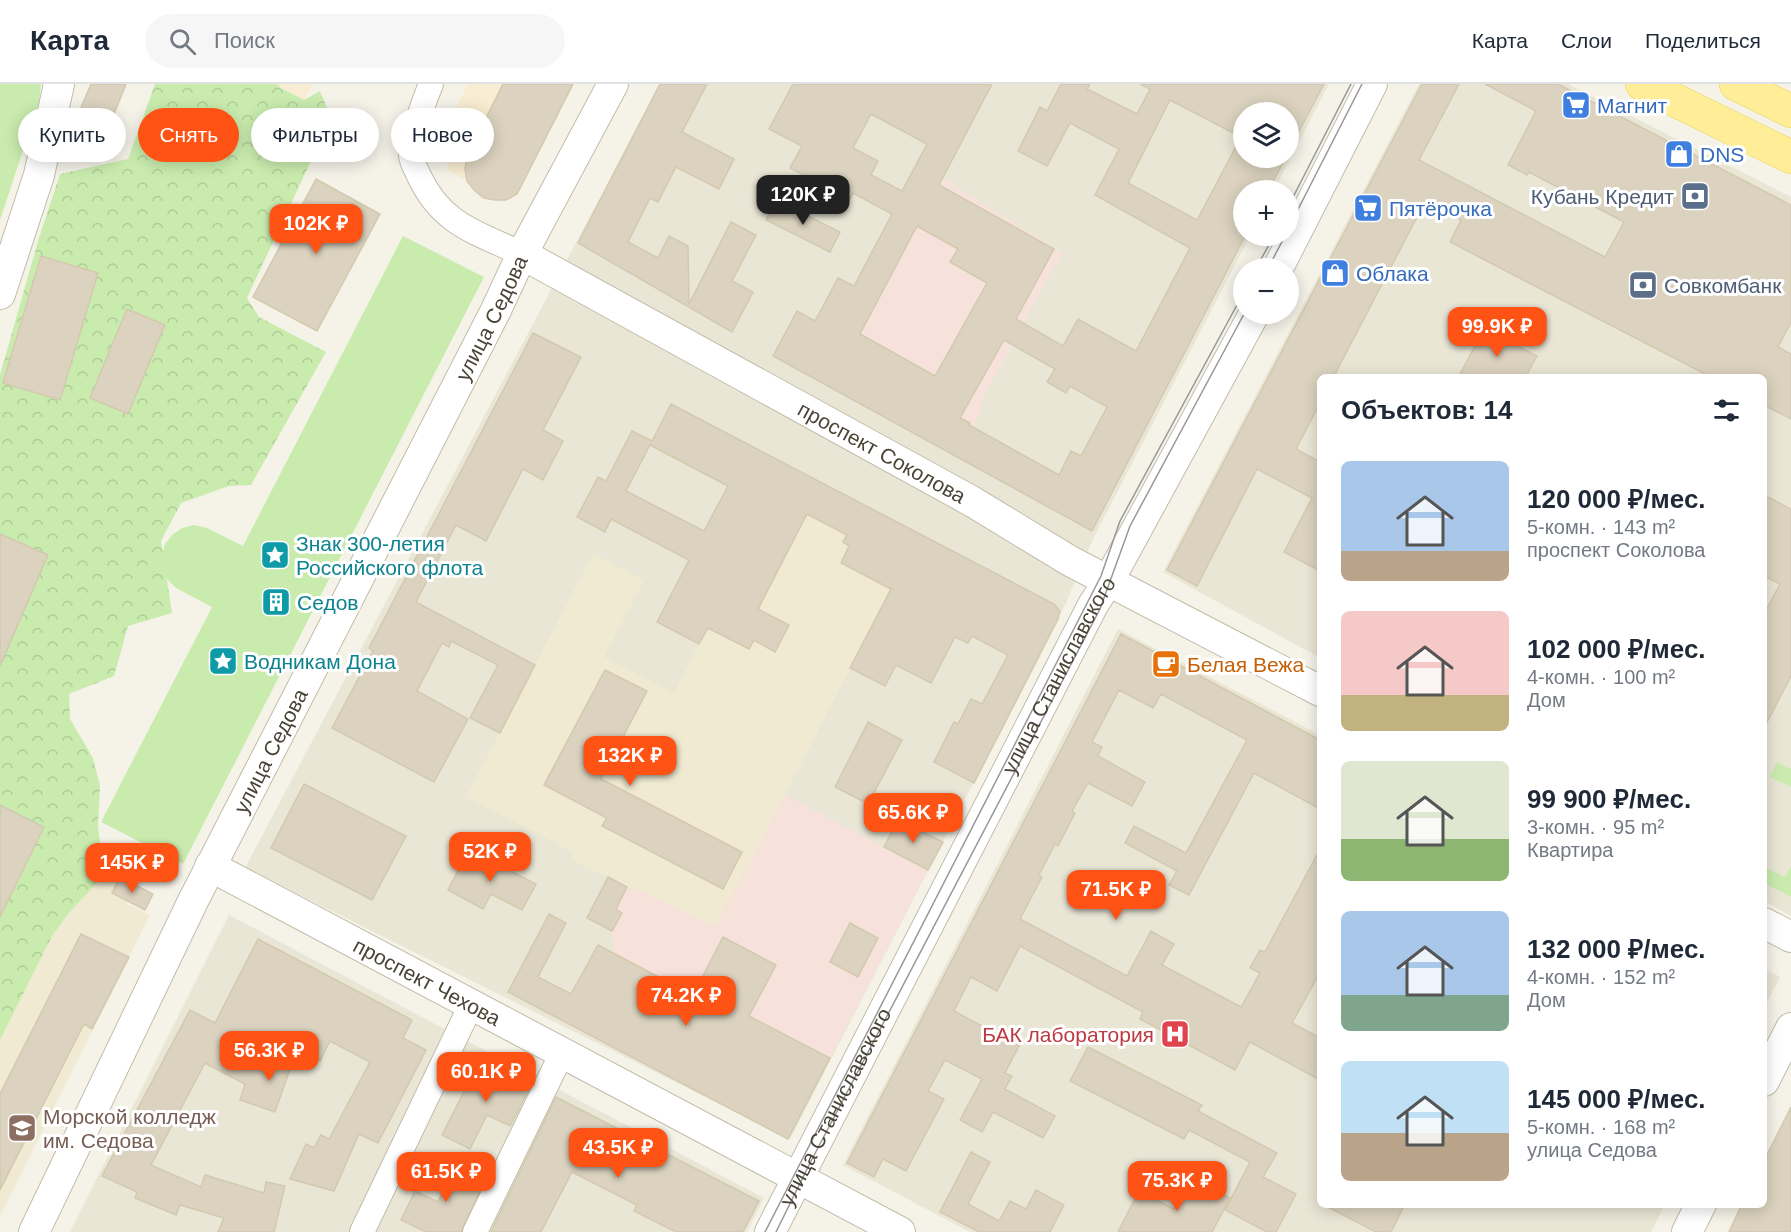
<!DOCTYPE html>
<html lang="ru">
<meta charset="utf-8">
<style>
body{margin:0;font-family:Helvetica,sans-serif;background:#f6f6f7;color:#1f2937;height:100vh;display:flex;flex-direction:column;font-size:22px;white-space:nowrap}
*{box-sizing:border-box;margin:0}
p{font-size:20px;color:#747a83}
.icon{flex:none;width:33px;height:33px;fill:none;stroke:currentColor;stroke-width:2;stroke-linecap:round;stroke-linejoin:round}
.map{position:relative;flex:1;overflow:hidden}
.sheet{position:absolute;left:1317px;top:290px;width:450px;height:834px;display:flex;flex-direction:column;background:#fff;border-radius:9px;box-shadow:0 3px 15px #0003}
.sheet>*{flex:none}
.top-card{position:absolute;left:18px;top:24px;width:570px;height:54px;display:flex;gap:12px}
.tools{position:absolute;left:1233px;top:18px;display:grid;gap:12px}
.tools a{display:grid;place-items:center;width:66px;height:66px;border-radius:50%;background:#fff;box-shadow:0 3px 15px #0003;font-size:30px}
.price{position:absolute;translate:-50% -51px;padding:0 14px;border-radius:12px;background:#ff5215;color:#fff;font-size:20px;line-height:39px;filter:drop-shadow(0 2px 3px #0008)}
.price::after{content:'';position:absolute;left:50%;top:36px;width:18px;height:14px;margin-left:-9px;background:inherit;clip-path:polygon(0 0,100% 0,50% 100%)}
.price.active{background:#222;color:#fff}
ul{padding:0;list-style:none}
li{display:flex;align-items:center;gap:18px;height:150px;padding:0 24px}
li span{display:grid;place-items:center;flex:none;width:168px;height:120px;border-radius:9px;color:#555}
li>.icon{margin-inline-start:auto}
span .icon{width:72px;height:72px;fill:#fffc;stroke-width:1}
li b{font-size:26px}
h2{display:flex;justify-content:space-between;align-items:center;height:72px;padding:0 24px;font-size:26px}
.chip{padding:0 21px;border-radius:27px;background:#fff;box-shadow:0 3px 15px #0003;font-size:21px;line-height:54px}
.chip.active{background:#ff5215;color:#fff}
header{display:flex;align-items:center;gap:36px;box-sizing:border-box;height:84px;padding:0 30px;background:#fff;border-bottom:2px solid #e0e1e3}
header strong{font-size:28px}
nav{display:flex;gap:33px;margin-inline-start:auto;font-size:21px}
.search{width:420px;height:54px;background:#f6f6f7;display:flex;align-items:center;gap:15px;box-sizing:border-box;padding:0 21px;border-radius:33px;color:#747a83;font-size:22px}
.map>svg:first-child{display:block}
.residential{fill:#eae6d6;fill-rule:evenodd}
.commercial{fill:#f8ecd2}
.education{fill:#efead1}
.medical{fill:#f7e2db}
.green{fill:#c9ecae}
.forest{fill:url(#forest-crowns)}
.building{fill:#dbd3bf;stroke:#d3c9af;stroke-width:1.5;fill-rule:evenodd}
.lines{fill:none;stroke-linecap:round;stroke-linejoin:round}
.minor-casing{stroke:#c2bcaa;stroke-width:26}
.tertiary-casing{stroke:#c2bcaa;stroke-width:32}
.primary-casing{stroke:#edd25e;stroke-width:34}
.minor{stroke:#fff;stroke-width:24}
.tertiary{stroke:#fff;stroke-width:30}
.primary{stroke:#ffed97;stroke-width:33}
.tram{stroke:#989898;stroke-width:1.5}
.labels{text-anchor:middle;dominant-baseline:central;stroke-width:6;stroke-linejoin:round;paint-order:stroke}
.shop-label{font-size:21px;fill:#366cbe;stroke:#fff;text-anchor:start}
.service-label{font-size:21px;fill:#4e5e75;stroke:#fff;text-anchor:end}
.street-label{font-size:21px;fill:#494436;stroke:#fff}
.culture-label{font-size:21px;fill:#0d838f;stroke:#fff;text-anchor:start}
.food-label{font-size:21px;fill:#c56008;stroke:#fff;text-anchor:start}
.health-label{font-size:21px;fill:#be3a42;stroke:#fff;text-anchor:end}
.education-label{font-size:21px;fill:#785e54;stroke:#fff;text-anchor:start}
</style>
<header>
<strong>Карта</strong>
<div class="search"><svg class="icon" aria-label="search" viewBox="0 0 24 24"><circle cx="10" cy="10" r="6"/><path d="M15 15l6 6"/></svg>Поиск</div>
<nav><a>Карта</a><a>Слои</a><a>Поделиться</a></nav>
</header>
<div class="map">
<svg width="1791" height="1148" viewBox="0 0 1791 1148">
<defs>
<pattern id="forest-crowns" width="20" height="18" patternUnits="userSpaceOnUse" patternTransform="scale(1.5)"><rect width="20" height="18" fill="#c9ecae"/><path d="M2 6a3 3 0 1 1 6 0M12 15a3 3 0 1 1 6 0" fill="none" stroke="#aecc96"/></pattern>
</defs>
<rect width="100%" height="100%" fill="#f5f3e8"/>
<g class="residential">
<path d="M 660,0 L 1329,0 L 1274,106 L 1244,106 L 1244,152 L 1250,152 L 1093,455 L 1066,519 L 790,1055 L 245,784 ZM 1244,28 L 1288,28 L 1288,74 L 1244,74 Z"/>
<path d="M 1419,0 L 1568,0 L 1791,113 L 1791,832 L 1764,817 L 1764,292 L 1320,292 L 1320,574 L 1163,488 Z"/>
<path d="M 1118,545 L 1320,651 L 1320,1120 L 1665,1121 L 1651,1148 L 970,1148 L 843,1081 Z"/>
<path d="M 229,831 L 764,1114 L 747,1148 L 70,1148 Z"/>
<path d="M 1764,884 L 1780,893 L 1764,924 Z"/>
</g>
<g class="commercial">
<path d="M 277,0 L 313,0 L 304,16 L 280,4 Z"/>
<path d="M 468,0 L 574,0 L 525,96 L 494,112 L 449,87 L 442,52 Z"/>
</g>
<g class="education">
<path d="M 792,383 L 920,450 L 716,843 L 627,803 L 570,775 L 573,768 L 466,713 L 593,470 L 644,496 L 604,573 L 674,609 Z"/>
<path d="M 105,790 L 112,790 L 136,802 L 127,820 L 150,831 L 0,1132 L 0,956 L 52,852 L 68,830 Z"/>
</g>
<g class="medical">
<path d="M 942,94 L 1062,169 L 980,320 L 983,323 L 957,372 L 833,303 Z"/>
<path d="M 784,711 L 928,786 L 788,1055 L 646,981 L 685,907 L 614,870 L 612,847 L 587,834 L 608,793 L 716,842 Z"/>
</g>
<g class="green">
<path d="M 0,0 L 41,0 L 39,18 L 0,136 Z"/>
<path d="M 403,152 L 484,193 L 183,780 L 101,738 L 212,523 L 176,504 L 167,495 L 161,472 L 165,460 L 172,451 L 182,444 L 194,441 L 207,444 L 243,462 Z"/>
<path d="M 1777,678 L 1791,685 L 1791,703 L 1770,693 Z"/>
<path d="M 1791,782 L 1791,813 L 1764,799 L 1764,783 L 1785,793 Z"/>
</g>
<path class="forest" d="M 155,0 L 277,0 L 281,4 L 304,16 L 320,7 L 331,34 L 247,214 L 259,233 L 326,268 L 251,401 L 229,402 L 181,419 L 161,457 L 172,529 L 128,542 L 114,592 L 69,610 L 70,635 L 93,674 L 100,702 L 98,743 L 105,790 L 68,830 L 52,852 L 0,956 L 0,291 L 38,157 L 60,90 L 128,75 Z"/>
<g class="building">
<path d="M 91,0 L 126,0 L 102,60 L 71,47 Z"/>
<path d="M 503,0 L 573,0 L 517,110 L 506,116 L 495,116 L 484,114 L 475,107 L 467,97 L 465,85 L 467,72 Z"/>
<path d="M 660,0 L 707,0 L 682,48 L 734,75 L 719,105 L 676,83 L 658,118 L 650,114 L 628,158 L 658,174 L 669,152 L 688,162 L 689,220 L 731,138 L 756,151 L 732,197 L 753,208 L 732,248 L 578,159 Z"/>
<path d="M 793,0 L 992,0 L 939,101 L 1054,165 L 1016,235 L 1063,262 L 1078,235 L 1136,267 L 1190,164 L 1095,111 L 1119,65 L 1070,39 L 1047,82 L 1018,67 L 1040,23 L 1047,27 L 1061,0 L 1090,0 L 1087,5 L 1137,30 L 1150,5 L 1140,0 L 1324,0 L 1288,68 L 1288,28 L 1244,28 L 1244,74 L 1286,74 L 1268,106 L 1244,106 L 1244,154 L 1092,447 L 773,272 L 797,227 L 815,237 L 838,194 L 854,202 L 892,130 L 853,109 L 850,115 L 790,84 L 802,62 L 769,45 ZM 1170,16 L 1241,53 L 1197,136 L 1128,99 ZM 871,30 L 927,60 L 902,107 L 871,91 L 878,77 L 853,64 ZM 917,142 L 958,165 L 950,178 L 987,199 L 935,292 L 860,250 ZM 1004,256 L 1055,285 L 1047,298 L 1066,309 L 1070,302 L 1107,323 L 1081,372 L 1071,367 L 1059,391 L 969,341 L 970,339 L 960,334 Z"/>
<path d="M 1422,0 L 1459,0 L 1419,76 L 1605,173 L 1624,138 L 1529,88 L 1527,91 L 1508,81 L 1536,27 L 1485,0 L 1558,0 L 1791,121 L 1791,238 L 1778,263 L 1791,270 L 1791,335 L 1764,321 L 1764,292 L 1709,292 L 1450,158 L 1461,136 L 1425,118 L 1334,292 L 1320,292 L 1320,319 L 1296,365 L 1320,378 L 1320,487 L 1284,468 L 1312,414 L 1257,385 L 1197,502 L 1167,486 Z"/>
<path d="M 316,95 L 380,130 L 317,247 L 253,213 Z"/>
<path d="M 776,116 L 840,148 L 830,168 L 766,136 Z"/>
<path d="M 41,172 L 98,189 L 60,316 L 3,299 Z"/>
<path d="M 127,225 L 165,241 L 128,330 L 90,314 Z"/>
<path d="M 1484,245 L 1537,272 L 1526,292 L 1459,292 Z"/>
<path d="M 533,249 L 581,273 L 543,346 L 563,357 L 543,396 L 523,385 L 486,457 L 456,441 L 416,518 L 535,581 L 500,649 L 470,634 L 498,581 L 451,557 L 449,563 L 442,559 L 417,607 L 468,635 L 434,698 L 332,644 L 373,567 L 369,564 Z"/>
<path d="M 671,320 L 1054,520 L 1060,527 L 1058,535 L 974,699 L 934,678 L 954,638 L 958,640 L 971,615 L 982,620 L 1008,571 L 972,552 L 968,559 L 955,553 L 931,599 L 896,581 L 885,602 L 850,584 L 891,505 L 841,479 L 849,462 L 843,458 L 847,451 L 807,430 L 758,525 L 789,541 L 775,568 L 754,556 L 749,565 L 708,544 L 699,560 L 657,538 L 689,476 L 611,435 L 605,448 L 577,433 L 598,393 L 606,397 L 632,347 L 652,357 ZM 650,361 L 728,402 L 704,447 L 626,407 Z"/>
<path d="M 1764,411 L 1791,425 L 1791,592 L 1764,644 L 1764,530 L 1780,500 L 1764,492 Z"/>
<path d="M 0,450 L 48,471 L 0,582 Z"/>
<path d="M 1121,550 L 1320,656 L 1320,725 L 1254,689 L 1189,811 L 1169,801 L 1177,787 L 1125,759 L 1134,742 L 1186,769 L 1247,656 L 1161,610 L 1153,624 L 1119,606 L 1092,658 L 1102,663 L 1098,672 L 1145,698 L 1132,722 L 1088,699 L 1072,727 L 1075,729 L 1058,762 L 1055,760 L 1039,791 L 1042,793 L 1020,835 L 1127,892 L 1151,847 L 1174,860 L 1162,881 L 1241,923 L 1260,889 L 1250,884 L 1260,866 L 1265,868 L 1320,765 L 1320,888 L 1292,939 L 1320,954 L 1320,996 L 1250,958 L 1235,986 L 1140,935 L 1143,928 L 1020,862 L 997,907 L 971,893 L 954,927 L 1019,962 L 1005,989 L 1012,992 L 1005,1005 L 1055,1032 L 1043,1054 L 993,1028 L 982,1048 L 960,1036 L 982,995 L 945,976 L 928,1007 L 944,1015 L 906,1087 L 883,1075 L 874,1093 L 847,1079 Z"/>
<path d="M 605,586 L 647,607 L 601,695 L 742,768 L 723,805 L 602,742 L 607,734 L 544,701 Z"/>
<path d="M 868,638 L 902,656 L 868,720 L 835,703 Z"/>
<path d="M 304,700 L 406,752 L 372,816 L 271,764 Z"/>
<path d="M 0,721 L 44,743 L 0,833 Z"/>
<path d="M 898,735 L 943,758 L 928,786 L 884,763 Z"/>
<path d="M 469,766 L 536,800 L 522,826 L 491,810 L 483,825 L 448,806 Z"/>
<path d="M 120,793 L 153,810 L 145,826 L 112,809 Z"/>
<path d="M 608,793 L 627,803 L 616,825 L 622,829 L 612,847 L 587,834 Z"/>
<path d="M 549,830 L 566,839 L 538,893 L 571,910 L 598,861 L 693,911 L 723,853 L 776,881 L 749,932 L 830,974 L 788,1055 L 508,908 Z"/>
<path d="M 850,839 L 878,854 L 858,893 L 830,878 Z"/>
<path d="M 81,850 L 129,873 L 92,945 L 84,940 L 0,1106 L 0,1010 Z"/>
<path d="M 258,855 L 412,936 L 403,954 L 426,966 L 378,1059 L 359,1050 L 334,1107 L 290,1095 L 306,1060 L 314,1064 L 321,1051 L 329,1055 L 370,978 L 330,957 L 320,977 L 297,965 L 275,1028 L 240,1016 L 245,1000 L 205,979 L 151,1081 L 201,1103 L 205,1091 L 264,1109 L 266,1098 L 285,1102 L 274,1148 L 218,1148 L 224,1134 L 180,1121 L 176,1131 L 135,1114 L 137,1108 L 102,1092 L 190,926 L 215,939 Z"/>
<path d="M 1088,963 L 1202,1021 L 1198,1027 L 1277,1069 L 1263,1093 L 1296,1110 L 1276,1148 L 1267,1148 L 1225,1126 L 1250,1078 L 1189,1046 L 1184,1055 L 1070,997 Z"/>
<path d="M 480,976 L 531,1001 L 510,1042 L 487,1031 L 470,1065 L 442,1051 Z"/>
<path d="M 556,1013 L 759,1117 L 743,1148 L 676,1148 L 634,1127 L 637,1121 L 572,1088 L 541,1148 L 491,1148 Z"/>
<path d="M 1791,1023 L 1791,1148 L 1729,1148 L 1742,1120 L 1764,1120 L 1764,1077 Z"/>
<path d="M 971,1068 L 990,1078 L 968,1120 L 999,1137 L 1010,1117 L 1026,1125 L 1036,1106 L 1064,1121 L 1050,1148 L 979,1148 L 940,1128 Z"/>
<path d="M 457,1078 L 486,1093 L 461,1148 L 426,1148 L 401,1136 L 415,1107 L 438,1118 Z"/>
<path d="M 1191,1094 L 1230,1114 L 1212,1148 L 1118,1148 L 1139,1107 L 1174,1125 Z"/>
<path d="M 1322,1120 L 1405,1120 L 1391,1148 L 1376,1148 Z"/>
</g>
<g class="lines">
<g class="minor-casing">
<g id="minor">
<path d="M 431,0 C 422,22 413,47 411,71 C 411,77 416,85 419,92 C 442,141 476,148 522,170"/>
<path d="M 362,1148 L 471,921"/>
<path d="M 475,1148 L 562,969"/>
</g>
</g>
<g class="tertiary-casing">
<g id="tertiary">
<path id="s1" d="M 522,170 L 973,418 L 1070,477 L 1320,607"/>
<path d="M 1278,184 L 1372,0"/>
<path d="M 0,210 L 39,91 L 59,0"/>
<path id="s2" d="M 210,782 L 900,1148"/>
<path d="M 1764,839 L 1791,853"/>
<path d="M 1764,997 L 1791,944"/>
<path id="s3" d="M 34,1148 L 193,817 L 496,226 L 522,170 L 613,0"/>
<path id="s4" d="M 770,1148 L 1093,521 L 1109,496 L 1254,230"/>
<path d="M 1687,1148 L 1701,1120"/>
</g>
</g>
<g class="primary-casing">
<g id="primary">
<path d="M 1642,0 L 1791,73"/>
<path d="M 1736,0 L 1791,27"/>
</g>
</g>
<use href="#minor" class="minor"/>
<use href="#tertiary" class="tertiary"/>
<use href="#primary" class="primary"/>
<g class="tram">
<path d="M 1288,123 L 1351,0"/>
<path d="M 1288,145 L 1362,0"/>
<path d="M 1256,184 L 1274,152"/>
<path d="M 1268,184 L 1285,152"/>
<path d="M 765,1148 L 1101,492 L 1120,437 L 1244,208"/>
<path d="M 776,1148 L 809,1081 L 1100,525 L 1130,442 L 1244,230"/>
</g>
</g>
<defs>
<g id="supermarket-square" transform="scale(1.5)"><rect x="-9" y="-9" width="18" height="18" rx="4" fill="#3f7fe0" stroke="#fff"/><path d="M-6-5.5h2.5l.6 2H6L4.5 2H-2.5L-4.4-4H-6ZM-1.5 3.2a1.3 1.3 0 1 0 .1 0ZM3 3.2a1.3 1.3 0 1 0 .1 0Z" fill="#fff"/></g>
<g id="shop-square" transform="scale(1.5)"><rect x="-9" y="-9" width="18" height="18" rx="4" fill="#3f7fe0" stroke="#fff"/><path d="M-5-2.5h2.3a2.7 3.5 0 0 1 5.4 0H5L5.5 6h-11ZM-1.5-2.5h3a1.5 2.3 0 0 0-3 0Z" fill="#fff"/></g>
<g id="bank-square" transform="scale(1.5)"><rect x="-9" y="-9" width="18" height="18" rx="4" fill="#5c6f8a" stroke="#fff"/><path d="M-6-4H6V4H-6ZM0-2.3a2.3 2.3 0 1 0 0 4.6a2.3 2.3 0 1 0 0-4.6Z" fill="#fff"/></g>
<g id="sight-square" transform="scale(1.5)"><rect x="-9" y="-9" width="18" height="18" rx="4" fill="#0f9aa8" stroke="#fff"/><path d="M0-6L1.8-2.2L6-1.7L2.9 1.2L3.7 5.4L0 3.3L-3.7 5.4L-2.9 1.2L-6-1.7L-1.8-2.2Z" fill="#fff"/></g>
<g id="building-square" transform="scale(1.5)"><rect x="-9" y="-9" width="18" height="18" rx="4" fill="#0f9aa8" stroke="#fff"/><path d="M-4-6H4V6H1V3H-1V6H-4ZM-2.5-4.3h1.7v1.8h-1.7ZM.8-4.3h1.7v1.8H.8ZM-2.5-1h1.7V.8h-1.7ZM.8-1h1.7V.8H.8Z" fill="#fff"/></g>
<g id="cafe-square" transform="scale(1.5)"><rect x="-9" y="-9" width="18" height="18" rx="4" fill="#e8710a" stroke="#fff"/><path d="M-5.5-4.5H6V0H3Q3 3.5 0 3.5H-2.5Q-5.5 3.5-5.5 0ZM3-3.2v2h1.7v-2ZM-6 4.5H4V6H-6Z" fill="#fff"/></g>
<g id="hospital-square" transform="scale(1.5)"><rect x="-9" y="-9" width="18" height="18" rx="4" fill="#e0444e" stroke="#fff"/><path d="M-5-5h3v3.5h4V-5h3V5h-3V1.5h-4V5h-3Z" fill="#fff"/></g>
<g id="university-square" transform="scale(1.5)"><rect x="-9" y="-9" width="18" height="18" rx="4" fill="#8d6e63" stroke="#fff"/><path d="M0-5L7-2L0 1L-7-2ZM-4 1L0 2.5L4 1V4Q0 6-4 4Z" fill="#fff"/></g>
</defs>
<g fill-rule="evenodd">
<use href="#supermarket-square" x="1576" y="21"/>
<use href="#shop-square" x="1679" y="70"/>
<use href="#bank-square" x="1695" y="112"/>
<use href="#supermarket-square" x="1368" y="124"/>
<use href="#shop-square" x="1335" y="189"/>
<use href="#bank-square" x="1643" y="201"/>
<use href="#sight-square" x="275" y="471"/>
<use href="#building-square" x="276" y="518"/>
<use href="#sight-square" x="223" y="577"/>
<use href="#cafe-square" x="1166" y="580"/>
<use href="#hospital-square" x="1175" y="950"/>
<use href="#university-square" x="22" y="1044"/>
</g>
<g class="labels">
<g class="shop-label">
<text x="1597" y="21">Магнит</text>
<text x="1700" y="70">DNS</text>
<text x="1389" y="124">Пятёрочка</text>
<text x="1356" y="189">Облака</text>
</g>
<g class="service-label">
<text x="1674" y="112">Кубань Кредит</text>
<text x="1664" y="201" text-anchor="start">Совкомбанк</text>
</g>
<g class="street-label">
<text stroke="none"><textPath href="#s3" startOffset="1022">улица Седова</textPath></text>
<text stroke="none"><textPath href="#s1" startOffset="411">проспект Соколова</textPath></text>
<text stroke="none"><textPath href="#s4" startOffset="627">улица Станиславского</textPath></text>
<text stroke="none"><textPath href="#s3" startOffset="536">улица Седова</textPath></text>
<text stroke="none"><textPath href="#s2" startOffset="246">проспект Чехова</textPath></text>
<text stroke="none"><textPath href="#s4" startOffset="141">улица Станиславского</textPath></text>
</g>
<g class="culture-label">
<text x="296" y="459">Знак 300-летия<tspan x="296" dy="24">Российского флота</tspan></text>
<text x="297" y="518">Седов</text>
<text x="244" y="577">Водникам Дона</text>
</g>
<g class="food-label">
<text x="1187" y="580">Белая Вежа</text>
</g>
<g class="health-label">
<text x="1154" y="950">БАК лаборатория</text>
</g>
<g class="education-label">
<text x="43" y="1032">Морской колледж<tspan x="43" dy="24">им. Седова</tspan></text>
</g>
</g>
</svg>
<div class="tools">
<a><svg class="icon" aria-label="layers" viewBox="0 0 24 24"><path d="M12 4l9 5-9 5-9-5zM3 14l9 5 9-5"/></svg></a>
<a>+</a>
<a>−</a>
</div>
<b class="price active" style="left:803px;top:142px">120K ₽</b>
<b class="price" style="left:316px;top:171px">102K ₽</b>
<b class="price" style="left:1497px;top:274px">99.9K ₽</b>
<b class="price" style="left:630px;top:703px">132K ₽</b>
<b class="price" style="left:913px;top:760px">65.6K ₽</b>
<b class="price" style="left:490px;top:799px">52K ₽</b>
<b class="price" style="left:132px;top:810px">145K ₽</b>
<b class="price" style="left:1116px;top:837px">71.5K ₽</b>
<b class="price" style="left:686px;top:943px">74.2K ₽</b>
<b class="price" style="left:269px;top:998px">56.3K ₽</b>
<b class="price" style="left:486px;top:1019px">60.1K ₽</b>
<b class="price" style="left:618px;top:1095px">43.5K ₽</b>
<b class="price" style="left:446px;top:1119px">61.5K ₽</b>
<b class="price" style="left:1177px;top:1128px">75.3K ₽</b>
<div class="top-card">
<a class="chip">Купить</a>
<a class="chip active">Снять</a>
<a class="chip">Фильтры</a>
<a class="chip">Новое</a>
</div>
<section class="sheet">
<h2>Объектов: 14<svg class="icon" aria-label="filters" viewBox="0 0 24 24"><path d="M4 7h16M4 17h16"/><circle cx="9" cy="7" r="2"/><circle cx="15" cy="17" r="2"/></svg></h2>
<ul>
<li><span style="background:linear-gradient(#a9c7e8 75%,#b9a48a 0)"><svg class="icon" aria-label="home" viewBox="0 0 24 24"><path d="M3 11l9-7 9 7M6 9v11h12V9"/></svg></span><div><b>120 000 ₽/мес.</b><p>5-комн. · 143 m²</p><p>проспект Соколова</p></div></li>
<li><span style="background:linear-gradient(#f6c9c9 70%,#c2b280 0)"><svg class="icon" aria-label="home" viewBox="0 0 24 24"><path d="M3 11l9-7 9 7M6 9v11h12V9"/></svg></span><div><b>102 000 ₽/мес.</b><p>4-комн. · 100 m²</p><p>Дом</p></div></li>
<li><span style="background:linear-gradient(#dfe7d0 65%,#8fb573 0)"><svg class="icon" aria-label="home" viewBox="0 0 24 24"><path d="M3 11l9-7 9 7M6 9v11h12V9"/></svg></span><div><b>99 900 ₽/мес.</b><p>3-комн. · 95 m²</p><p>Квартира</p></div></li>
<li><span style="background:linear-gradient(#a9c7e8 70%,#7fa58c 0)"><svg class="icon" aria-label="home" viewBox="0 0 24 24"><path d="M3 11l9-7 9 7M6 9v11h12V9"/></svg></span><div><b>132 000 ₽/мес.</b><p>4-комн. · 152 m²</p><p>Дом</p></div></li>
<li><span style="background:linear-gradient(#bfe0f5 60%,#b9a48a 0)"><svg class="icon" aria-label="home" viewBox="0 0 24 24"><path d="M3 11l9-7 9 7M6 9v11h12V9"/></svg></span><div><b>145 000 ₽/мес.</b><p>5-комн. · 168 m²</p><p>улица Седова</p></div></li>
</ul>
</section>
</div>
